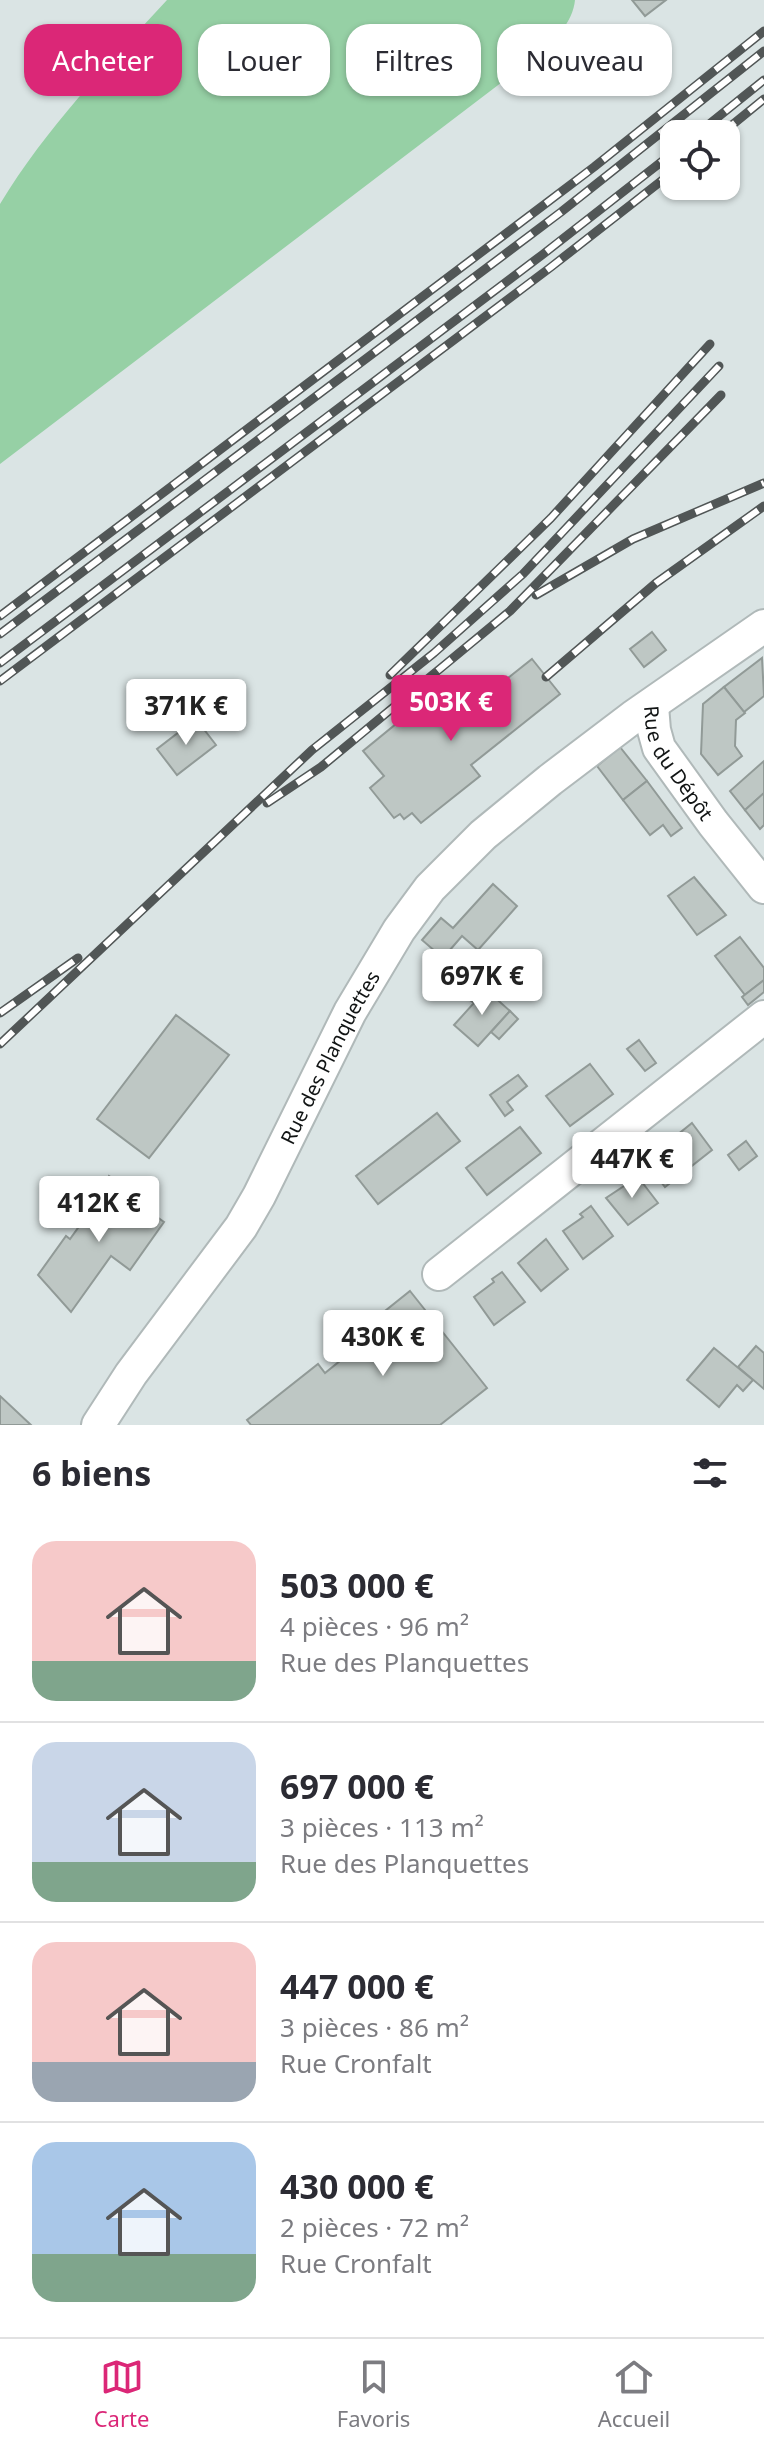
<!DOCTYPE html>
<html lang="fr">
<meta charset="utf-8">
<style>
body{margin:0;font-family:"Noto Sans",sans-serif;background:#f2f2f3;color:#2b2b33;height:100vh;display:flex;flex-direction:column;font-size:30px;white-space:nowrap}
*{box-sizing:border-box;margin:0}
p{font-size:26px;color:#7c7c81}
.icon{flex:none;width:44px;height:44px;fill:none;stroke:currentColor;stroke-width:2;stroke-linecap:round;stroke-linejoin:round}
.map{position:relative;height:1425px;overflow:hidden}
.panel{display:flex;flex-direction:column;background:#fff;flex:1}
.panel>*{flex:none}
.guide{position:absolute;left:24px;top:24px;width:716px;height:72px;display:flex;gap:16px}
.fabs{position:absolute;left:660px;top:120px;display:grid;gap:16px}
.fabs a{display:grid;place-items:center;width:80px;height:80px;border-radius:16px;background:#fff;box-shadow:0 2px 6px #0004;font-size:40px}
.price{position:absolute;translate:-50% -68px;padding:0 18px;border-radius:8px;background:#fff;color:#222;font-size:26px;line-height:52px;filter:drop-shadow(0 2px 4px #0008)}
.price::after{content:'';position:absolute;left:50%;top:48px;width:24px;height:18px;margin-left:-12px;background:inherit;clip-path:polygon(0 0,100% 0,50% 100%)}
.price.on{background:#db2777;color:#fff}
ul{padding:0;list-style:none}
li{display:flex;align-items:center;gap:24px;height:200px;padding:0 32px}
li+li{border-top:2px solid #e1e1e2}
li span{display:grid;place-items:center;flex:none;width:224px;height:160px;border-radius:24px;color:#555}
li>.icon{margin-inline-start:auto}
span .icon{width:96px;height:96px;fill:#fffc;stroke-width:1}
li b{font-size:34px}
h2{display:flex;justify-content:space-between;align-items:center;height:96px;padding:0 32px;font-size:34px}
.tag{padding:0 28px;border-radius:24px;background:#fff;box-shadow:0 2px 6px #0004;font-size:28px;line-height:72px}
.tag.on{background:#db2777;color:#fff}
.menu{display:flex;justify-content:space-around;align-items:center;height:112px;border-top:2px solid #e1e1e2;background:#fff;font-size:22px;color:#7c7c81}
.menu a{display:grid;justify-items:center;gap:4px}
.menu .on{color:#db2777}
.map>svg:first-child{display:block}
.green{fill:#96d0a5}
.building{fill:#bec7c4;stroke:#919a97;stroke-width:2}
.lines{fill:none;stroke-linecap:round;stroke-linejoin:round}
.minor-casing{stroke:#b0b9b9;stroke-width:36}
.minor{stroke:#fff;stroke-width:32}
.rail-casing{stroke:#515656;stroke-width:9}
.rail{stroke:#fff;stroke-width:6;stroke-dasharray:18;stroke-linecap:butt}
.labels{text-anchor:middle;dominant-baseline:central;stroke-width:8;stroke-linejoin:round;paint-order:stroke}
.street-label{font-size:20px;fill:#111414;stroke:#fff}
</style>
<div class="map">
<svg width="764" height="1425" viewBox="0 0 764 1425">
<rect width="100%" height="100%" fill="#dae4e4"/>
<path class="green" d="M 167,0 L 575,0 C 573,22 555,40 539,54 L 0,464 L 0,204 C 46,128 108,64 167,0 Z"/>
<g class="building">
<path d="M 632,0 L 666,0 L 645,16 Z"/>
<path d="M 652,632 L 666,650 L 644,667 L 630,649 Z"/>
<path d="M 762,658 L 764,696 L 744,712 L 724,687 Z"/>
<path d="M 532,659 L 560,694 L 471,765 L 480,776 L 421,823 L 412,813 L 404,819 L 400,814 L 394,818 L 370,788 L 384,776 L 363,751 L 440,688 L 461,715 Z"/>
<path d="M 724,687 L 745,713 L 736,720 L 735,746 L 742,756 L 718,775 L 701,754 L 703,704 Z"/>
<path d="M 196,719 L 216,745 L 177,775 L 157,749 Z"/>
<path d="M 620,747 L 647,781 L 623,800 L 597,766 Z"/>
<path d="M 764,761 L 764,793 L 745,810 L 730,791 Z"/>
<path d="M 647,781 L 682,828 L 671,836 L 663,825 L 650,835 L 623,800 Z"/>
<path d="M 764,793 L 764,825 L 760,829 L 745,810 Z"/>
<path d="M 694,877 L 726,915 L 697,935 L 668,896 Z"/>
<path d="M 493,884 L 517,906 L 478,950 L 462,936 L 443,958 L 422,940 L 441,918 L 453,928 Z"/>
<path d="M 740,937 L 764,968 L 764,980 L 745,995 L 715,956 Z"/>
<path d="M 764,980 L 764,992 L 748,1005 L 742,997 Z"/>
<path d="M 482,986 L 510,1011 L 478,1046 L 454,1025 L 474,1003 L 470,1000 Z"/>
<path d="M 510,1011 L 518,1019 L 499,1039 L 491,1032 Z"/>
<path d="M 176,1015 L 229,1055 L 149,1158 L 97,1119 Z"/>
<path d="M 639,1040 L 656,1063 L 645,1071 L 627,1049 Z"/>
<path d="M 590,1064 L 613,1094 L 570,1126 L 546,1096 Z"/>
<path d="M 518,1075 L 527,1086 L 507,1102 L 513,1110 L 505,1116 L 490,1095 Z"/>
<path d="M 437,1113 L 460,1141 L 378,1204 L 356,1176 Z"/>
<path d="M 692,1123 L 712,1150 L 665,1187 L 645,1161 Z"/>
<path d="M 520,1127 L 541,1153 L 487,1195 L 466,1168 Z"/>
<path d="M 746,1141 L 757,1156 L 739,1170 L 728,1155 Z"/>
<path d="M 635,1173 L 658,1203 L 628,1225 L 606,1198 L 627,1184 L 624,1180 Z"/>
<path d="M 109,1176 L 149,1203 L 145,1208 L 106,1181 Z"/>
<path d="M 106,1181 L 164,1222 L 130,1270 L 111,1256 L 71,1312 L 38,1275 L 66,1236 L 70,1239 L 80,1225 L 76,1223 Z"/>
<path d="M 591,1206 L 613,1236 L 583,1259 L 563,1231 L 583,1217 L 580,1214 Z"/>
<path d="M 546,1239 L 568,1269 L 541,1291 L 518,1263 Z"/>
<path d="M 502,1272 L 525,1302 L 494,1325 L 474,1297 L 494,1282 L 492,1279 Z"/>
<path d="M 410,1291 L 487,1388 L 440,1425 L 251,1425 L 247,1420 L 318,1364 L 325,1373 L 346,1356 L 340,1347 Z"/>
<path d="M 756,1346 L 764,1353 L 764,1389 L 738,1367 Z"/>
<path d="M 714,1348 L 753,1380 L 743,1391 L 737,1385 L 719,1407 L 687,1380 Z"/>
<path d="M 0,1396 L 31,1425 L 0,1425 Z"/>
</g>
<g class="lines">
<g class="minor-casing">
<g id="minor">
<path id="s1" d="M 652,706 L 654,730 L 659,748 L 713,823 L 764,887"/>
<path d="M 439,1274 L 764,1017"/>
<path id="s2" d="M 98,1425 L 131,1374 L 241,1227 L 259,1196 L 350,1012 L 399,930 L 430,888 L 483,835 L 550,780 L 633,717 L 764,626"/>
</g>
</g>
<use href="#minor" class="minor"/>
<g class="rail-casing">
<g id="rail">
<path d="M 697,134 L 764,80"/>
<path d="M 721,134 L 764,99"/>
<path d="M 536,595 L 633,539 L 764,483"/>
<path d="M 0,616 L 594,167 L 764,31"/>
<path d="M 0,634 L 561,212 L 764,51"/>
<path d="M 0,663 L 542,255 L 674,152"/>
<path d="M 390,675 L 551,518 L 710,344"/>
<path d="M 546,677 L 656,583 L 764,506"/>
<path d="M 0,681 L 551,267 L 674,171"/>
<path d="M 267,803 L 321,767 L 510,611 L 721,395"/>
<path d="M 0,1013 L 78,958"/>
<path d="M 0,1044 L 312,750 L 434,653 L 523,574 L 719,366"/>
</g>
</g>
<use href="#rail" class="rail"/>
</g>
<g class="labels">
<g class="street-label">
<text stroke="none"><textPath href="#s1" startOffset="64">Rue du Dépôt</textPath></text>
<text stroke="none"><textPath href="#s2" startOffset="436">Rue des Planquettes</textPath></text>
</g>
</g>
</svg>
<div class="fabs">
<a><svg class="icon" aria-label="locate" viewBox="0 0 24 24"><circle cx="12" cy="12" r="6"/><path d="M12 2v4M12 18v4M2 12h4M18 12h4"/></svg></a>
</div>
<b class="price on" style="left:451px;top:743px">503K €</b>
<b class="price" style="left:186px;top:747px">371K €</b>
<b class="price" style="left:482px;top:1017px">697K €</b>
<b class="price" style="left:632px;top:1200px">447K €</b>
<b class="price" style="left:99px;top:1244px">412K €</b>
<b class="price" style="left:383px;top:1378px">430K €</b>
<div class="guide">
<a class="tag on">Acheter</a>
<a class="tag">Louer</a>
<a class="tag">Filtres</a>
<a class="tag">Nouveau</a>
</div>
</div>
<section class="panel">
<h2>6 biens<svg class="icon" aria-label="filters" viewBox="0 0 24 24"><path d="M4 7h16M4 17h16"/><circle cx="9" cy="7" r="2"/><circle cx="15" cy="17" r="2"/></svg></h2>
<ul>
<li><span style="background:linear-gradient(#f6c9c9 75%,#7fa58c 0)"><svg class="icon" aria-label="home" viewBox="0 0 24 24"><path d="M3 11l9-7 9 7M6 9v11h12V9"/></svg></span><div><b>503 000 €</b><p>4 pièces · 96 m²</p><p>Rue des Planquettes</p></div></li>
<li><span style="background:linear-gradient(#c9d6e8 75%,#7fa58c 0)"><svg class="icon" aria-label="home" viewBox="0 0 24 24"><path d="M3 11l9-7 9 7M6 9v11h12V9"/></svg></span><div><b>697 000 €</b><p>3 pièces · 113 m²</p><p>Rue des Planquettes</p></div></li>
<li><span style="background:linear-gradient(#f6c9c9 75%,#9aa5b1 0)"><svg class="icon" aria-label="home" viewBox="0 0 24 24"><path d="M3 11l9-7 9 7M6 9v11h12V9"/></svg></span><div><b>447 000 €</b><p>3 pièces · 86 m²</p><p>Rue Cronfalt</p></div></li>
<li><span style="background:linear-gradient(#a9c7e8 70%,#7fa58c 0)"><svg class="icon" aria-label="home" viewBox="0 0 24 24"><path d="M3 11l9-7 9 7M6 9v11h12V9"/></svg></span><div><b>430 000 €</b><p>2 pièces · 72 m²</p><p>Rue Cronfalt</p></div></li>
</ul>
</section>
<nav class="menu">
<a class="on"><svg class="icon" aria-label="map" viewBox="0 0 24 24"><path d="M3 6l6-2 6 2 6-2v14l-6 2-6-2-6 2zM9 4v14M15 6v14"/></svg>Carte</a>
<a><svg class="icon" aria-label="saved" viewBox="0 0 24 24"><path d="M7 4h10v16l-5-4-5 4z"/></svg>Favoris</a>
<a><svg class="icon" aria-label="home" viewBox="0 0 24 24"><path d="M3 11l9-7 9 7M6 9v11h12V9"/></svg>Accueil</a>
</nav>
